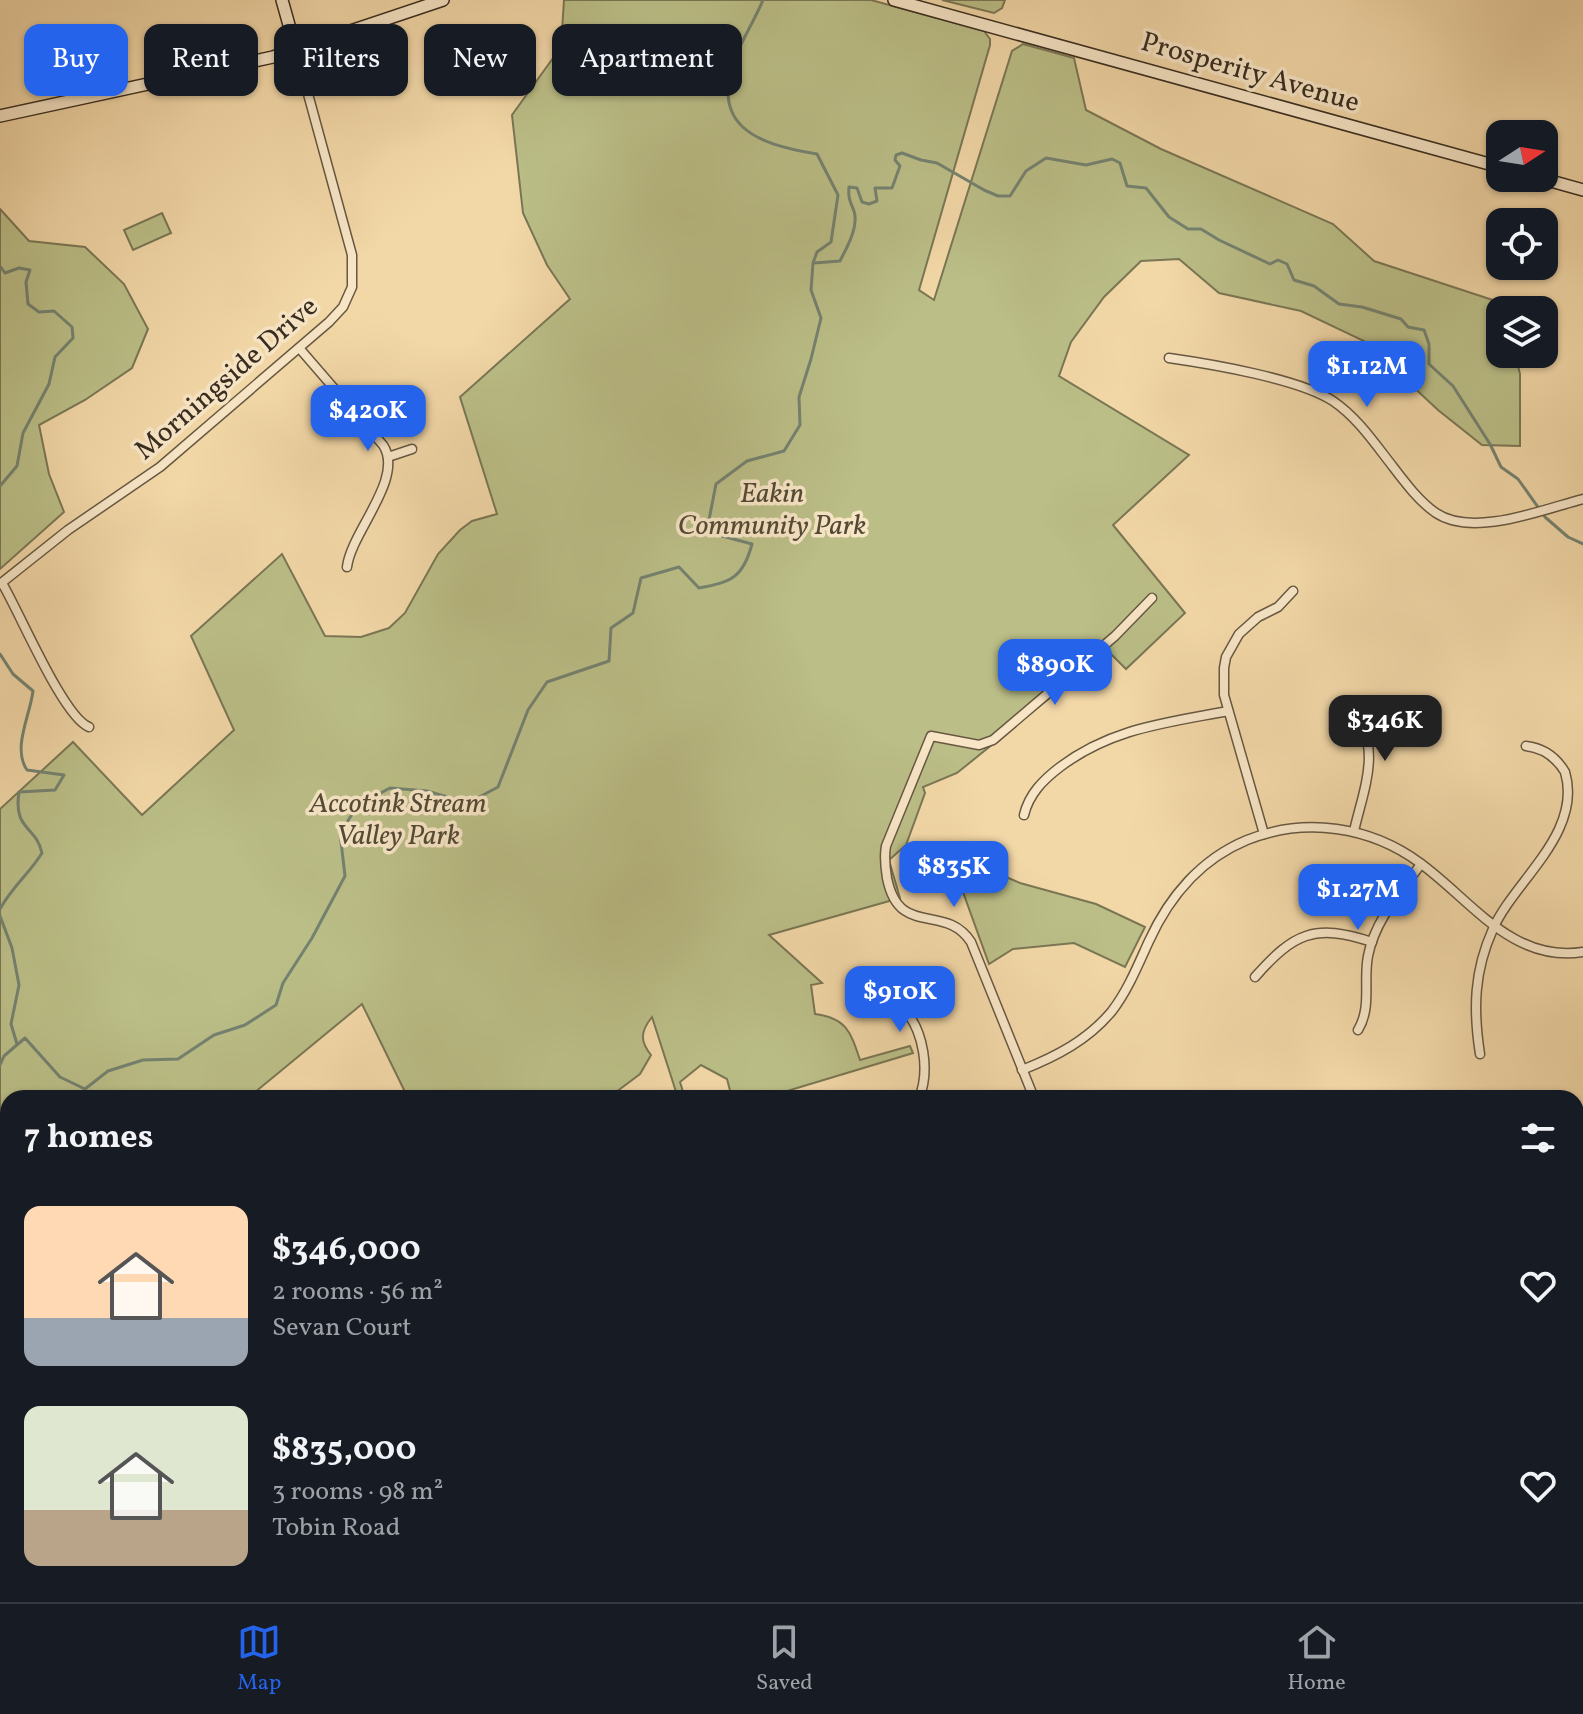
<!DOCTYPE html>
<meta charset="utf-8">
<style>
body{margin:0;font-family:Vollkorn,serif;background:#20242c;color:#f1f3f6;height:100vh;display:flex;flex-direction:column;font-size:30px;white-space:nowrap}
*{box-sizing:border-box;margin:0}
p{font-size:26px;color:#9ea1a6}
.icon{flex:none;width:44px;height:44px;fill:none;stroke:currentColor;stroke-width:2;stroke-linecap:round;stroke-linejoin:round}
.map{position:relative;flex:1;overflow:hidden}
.sheet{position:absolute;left:0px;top:1090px;width:1584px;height:512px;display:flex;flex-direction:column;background:#171b24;border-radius:24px 24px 0 0;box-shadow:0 2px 6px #0004}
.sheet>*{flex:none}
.banner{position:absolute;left:24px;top:24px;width:800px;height:72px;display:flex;gap:16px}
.needle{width:52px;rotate:78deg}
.tools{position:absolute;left:1486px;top:120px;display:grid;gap:16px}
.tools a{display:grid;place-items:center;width:72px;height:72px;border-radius:16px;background:#171b24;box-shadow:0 2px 6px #0004;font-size:40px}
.price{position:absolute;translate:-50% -68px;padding:0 18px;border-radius:16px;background:#2563eb;color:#fff;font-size:26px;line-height:52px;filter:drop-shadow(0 2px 4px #0008)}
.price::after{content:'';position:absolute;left:50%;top:48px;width:24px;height:18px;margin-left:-12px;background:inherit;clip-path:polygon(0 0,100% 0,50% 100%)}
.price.current{background:#222;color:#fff}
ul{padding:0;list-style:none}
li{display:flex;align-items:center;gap:24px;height:200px;padding:0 24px}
li span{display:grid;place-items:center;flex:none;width:224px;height:160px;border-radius:16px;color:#555}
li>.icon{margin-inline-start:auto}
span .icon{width:96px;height:96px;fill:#fffc;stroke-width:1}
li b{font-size:34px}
h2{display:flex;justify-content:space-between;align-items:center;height:96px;padding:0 24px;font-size:34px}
.tag{padding:0 28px;border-radius:16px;background:#171b24;box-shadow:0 2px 6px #0004;font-size:28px;line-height:72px}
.tag.current{background:#2563eb;color:#fff}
.tabs{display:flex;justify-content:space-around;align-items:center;height:112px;border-top:2px solid #363941;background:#171b24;font-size:22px;color:#9ea1a6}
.tabs a{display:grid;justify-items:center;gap:4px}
.tabs .current{color:#2563eb}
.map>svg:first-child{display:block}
.green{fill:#bbbe87;stroke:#7a7654;stroke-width:2}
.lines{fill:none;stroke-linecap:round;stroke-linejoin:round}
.stream{stroke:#748270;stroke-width:3}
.street-casing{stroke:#675842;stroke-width:11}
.secondary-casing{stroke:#392d20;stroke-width:14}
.street{stroke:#f7e5c6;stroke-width:8}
.secondary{stroke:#f7e5c6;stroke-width:11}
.labels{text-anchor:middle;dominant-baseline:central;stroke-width:7;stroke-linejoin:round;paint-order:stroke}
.street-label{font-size:28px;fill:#392d20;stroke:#f7e5c6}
.park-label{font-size:28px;font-style:italic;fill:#534a35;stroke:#f7e5c6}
</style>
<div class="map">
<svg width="1583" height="1602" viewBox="0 0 1583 1602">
<rect width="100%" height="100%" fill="#f2d7a7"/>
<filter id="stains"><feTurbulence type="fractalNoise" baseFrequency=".0025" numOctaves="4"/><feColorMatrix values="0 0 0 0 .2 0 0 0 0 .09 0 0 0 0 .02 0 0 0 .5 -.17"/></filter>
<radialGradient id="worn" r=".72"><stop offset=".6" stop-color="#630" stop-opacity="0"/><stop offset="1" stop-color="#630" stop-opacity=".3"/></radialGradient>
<g class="green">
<path d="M 564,0 L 871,0 L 984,31 L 990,39 L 990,45 L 919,290 L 934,300 L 1012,51 L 1023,44 L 1074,58 L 1086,110 L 1161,149 L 1333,224 L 1374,261 L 1502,303 L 1503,310 L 1500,310 L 1500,354 L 1515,354 L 1520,374 L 1520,446 L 1482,445 L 1438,410 L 1364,341 L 1301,311 L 1219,293 L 1179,259 L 1141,261 L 1104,297 L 1071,342 L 1059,376 L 1189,455 L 1113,525 L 1185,613 L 1126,669 L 1108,651 L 957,773 L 923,787 L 925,793 L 906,845 L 889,860 L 900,898 L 769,935 L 822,983 L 811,985 L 815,1014 C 847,1018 851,1033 860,1060 L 910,1046 L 913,1053 L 764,1098 L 732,1098 L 727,1079 L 701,1065 L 680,1082 L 685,1098 L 678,1098 L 652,1017 C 640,1032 640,1041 651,1055 L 640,1074 L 608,1098 L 433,1098 L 418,1096 L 408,1098 L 362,1004 L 248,1098 L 8,1098 L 8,1253 L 0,1248 L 0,809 L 73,742 L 142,815 L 234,730 L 191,636 L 282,554 L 325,636 L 361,637 L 389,628 L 405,613 L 438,554 L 460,530 L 472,521 L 497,514 L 460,397 L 570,299 L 547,265 L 523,213 L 512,115 L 561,47 Z"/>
<path d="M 942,0 L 1005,0 L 1002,8 L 994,13 Z"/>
<path d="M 0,209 L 29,241 L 85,247 L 124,284 L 148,329 L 132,368 L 85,400 L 39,425 L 49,474 L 64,512 L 0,569 Z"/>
<path d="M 162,213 L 171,233 L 133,250 L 124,230 Z"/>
<path d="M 990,870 L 1020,883 L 1096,904 L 1145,927 L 1125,967 L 1074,943 L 1013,949 L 989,964 L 959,881 Z"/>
<path d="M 0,1282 L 8,1286 L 8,1594 L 135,1594 L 135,1602 L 0,1602 Z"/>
</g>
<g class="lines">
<g class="stream">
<path d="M 814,263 L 840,261 C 847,247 859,227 854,211 C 850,201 848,198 849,187 L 857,188 L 862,202 L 869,204 L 877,201 L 875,188 L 892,188 L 900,166 L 895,160 L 896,155 L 902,153 L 921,160 L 937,163 L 984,190 L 998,196 L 1010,196 L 1026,171 L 1046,158 L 1086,165 L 1112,159 L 1120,163 L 1127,186 L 1146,188 L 1169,217 L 1188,229 L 1201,229 L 1219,240 L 1270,264 L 1278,260 L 1287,264 L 1294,280 L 1314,286 L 1339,304 L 1362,307 L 1401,319 L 1408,327 L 1424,330 L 1429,344 L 1429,364 L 1453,386 L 1490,444 L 1501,467 L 1518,479 L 1545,517 L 1568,537 L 1583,544"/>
<path d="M 0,266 L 5,273 L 19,268 L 30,270 L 26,282 L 28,304 L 39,312 L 54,311 L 72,327 L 73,338 L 55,357 L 49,384 L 23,433 L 17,466 L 0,486"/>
<path d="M 0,654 L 13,674 L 33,691 C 30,716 12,748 27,770 L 64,775 L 55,790 L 19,792 C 13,831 36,825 42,853 C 29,874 12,887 0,909"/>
<path d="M 0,916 L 12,948 L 19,985 L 11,1024 L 17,1044"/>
<path d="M 0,1065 L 4,1056 L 25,1038 L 60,1077 L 85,1089 L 108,1071 L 143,1060 L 178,1059 L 214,1035 L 245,1025 L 276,1005 L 283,983 L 312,938 L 345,876 L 340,833 L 358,805 L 390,788 L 427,791 L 468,803 L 498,787 L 528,710 L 547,682 L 609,661 L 611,628 L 633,613 L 641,578 L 679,567 L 699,588 C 731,582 743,578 752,544 L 722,536 L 708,525 L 716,484 L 747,461 L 784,451 L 800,425 L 799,397 L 811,359 L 821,318 L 811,290 L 813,263 L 817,252 L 831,242 L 838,195 L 817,154 C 755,144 706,125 738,51 C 746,33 756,17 763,0"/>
<path d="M 0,1576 L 0,1593"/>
</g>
<g class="street-casing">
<g id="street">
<path d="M 300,349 L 383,445 C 405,478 351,532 347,567"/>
<path d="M 1169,358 C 1211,364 1300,379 1333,401 C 1355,416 1371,438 1387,459 C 1401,477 1417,500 1436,513 C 1473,538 1544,509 1583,499"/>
<path d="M 388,457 L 412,449"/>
<path d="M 2,583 C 19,611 63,717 89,727"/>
<path d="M 0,584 L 68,530 L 160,467 L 329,322 L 343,307 L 352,287 L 352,255 L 296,50"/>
<path d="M 1349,710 C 1385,742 1363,791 1354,831"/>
<path d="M 1024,815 C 1029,794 1043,780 1060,767 C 1112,728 1166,723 1228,711"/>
<path d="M 1264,834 L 1224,695 L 1224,668 L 1226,657 L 1239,634 L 1258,617 L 1278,607 L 1293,591"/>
<path d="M 1255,977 C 1294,933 1314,923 1372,942"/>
<path d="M 871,979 C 882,989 895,998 904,1009 C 924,1031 930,1071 919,1098"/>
<path d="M 1358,1030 C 1372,1007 1363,981 1368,956 C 1375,920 1400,893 1421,864"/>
<path d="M 1480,1054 C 1473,1009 1474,971 1493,929 C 1514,881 1583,833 1565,772 C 1556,757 1543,748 1526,746"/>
<path d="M 1022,1070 C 1057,1056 1088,1040 1112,1011 C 1128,990 1138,965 1149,941 C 1169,897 1201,859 1247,840 C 1305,817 1370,826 1420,863 C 1471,900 1512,963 1583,952"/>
<path d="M 1034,1098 L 971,942 C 945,902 899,939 887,878 C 885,866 884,857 886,846 L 931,736 L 979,745 L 993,740 L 1115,636 L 1152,598"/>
<path d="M 1576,1186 L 1583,1187"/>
<path d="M 1576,1590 L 1579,1602"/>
<path d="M 841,1594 L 844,1602"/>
<path d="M 1186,1594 L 1188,1602"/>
<path d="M 1213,1594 L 1215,1602"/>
<path d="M 629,1600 L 645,1594"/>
<path d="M 249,1602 L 252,1594"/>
</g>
</g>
<g class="secondary-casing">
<g id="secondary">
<path d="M 282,0 L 296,50"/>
<path d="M 894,0 L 1500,167"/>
<path d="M 0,116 L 273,57 L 443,0"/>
<path d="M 1540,178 L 1583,190"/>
<path d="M 0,1258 L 8,1262"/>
<path d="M 452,1594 L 468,1602"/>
</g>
</g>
<use href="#street" class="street"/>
<use href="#secondary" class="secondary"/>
</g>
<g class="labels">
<g class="street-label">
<text transform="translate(1250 73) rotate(16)">Prosperity Avenue</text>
<text transform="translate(227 379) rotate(-41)">Morningside Drive</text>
</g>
<g class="park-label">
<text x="772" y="494">Eakin<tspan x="772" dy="32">Community Park</tspan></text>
<text x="398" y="804">Accotink Stream<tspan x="398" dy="32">Valley Park</tspan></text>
</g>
</g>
<rect width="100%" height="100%" filter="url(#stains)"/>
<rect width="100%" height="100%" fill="url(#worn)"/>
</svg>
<div class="tools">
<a><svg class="needle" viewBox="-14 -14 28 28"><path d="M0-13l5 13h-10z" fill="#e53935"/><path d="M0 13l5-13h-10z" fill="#9ea1a6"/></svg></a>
<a><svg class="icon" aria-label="locate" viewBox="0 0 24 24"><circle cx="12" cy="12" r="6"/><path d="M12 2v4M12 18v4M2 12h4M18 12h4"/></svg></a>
<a><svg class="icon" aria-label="layers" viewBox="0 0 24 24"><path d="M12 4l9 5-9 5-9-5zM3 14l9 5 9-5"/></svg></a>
</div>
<b class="price" style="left:1367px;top:409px">$1.12M</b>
<b class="price" style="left:368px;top:453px">$420K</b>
<b class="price" style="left:1055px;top:707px">$890K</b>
<b class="price current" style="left:1385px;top:763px">$346K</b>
<b class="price" style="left:954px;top:909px">$835K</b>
<b class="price" style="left:1358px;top:932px">$1.27M</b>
<b class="price" style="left:900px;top:1034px">$910K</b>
<div class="banner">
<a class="tag current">Buy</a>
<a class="tag">Rent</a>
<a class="tag">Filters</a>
<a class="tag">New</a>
<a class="tag">Apartment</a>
</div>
<section class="sheet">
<h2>7 homes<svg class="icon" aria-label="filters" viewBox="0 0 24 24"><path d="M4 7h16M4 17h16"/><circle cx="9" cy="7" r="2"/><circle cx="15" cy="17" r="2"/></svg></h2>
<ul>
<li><span style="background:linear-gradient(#ffd9b3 70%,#9aa5b1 0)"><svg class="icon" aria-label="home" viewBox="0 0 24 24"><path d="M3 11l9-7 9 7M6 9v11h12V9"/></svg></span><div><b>$346,000</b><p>2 rooms · 56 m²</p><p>Sevan Court</p></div><svg class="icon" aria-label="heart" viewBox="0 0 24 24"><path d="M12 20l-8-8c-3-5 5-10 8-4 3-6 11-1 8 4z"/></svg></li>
<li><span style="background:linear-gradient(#dfe7d0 65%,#b9a48a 0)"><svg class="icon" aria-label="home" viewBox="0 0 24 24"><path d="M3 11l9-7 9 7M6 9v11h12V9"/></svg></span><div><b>$835,000</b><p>3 rooms · 98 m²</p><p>Tobin Road</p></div><svg class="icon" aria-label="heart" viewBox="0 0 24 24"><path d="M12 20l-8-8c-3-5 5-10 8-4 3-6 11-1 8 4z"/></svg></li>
</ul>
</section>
</div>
<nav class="tabs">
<a class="current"><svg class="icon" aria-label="map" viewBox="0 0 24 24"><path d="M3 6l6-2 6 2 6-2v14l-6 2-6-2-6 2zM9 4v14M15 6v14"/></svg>Map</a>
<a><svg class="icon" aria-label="saved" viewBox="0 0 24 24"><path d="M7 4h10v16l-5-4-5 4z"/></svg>Saved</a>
<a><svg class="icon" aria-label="home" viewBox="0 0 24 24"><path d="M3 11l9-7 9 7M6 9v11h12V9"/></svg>Home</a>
</nav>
